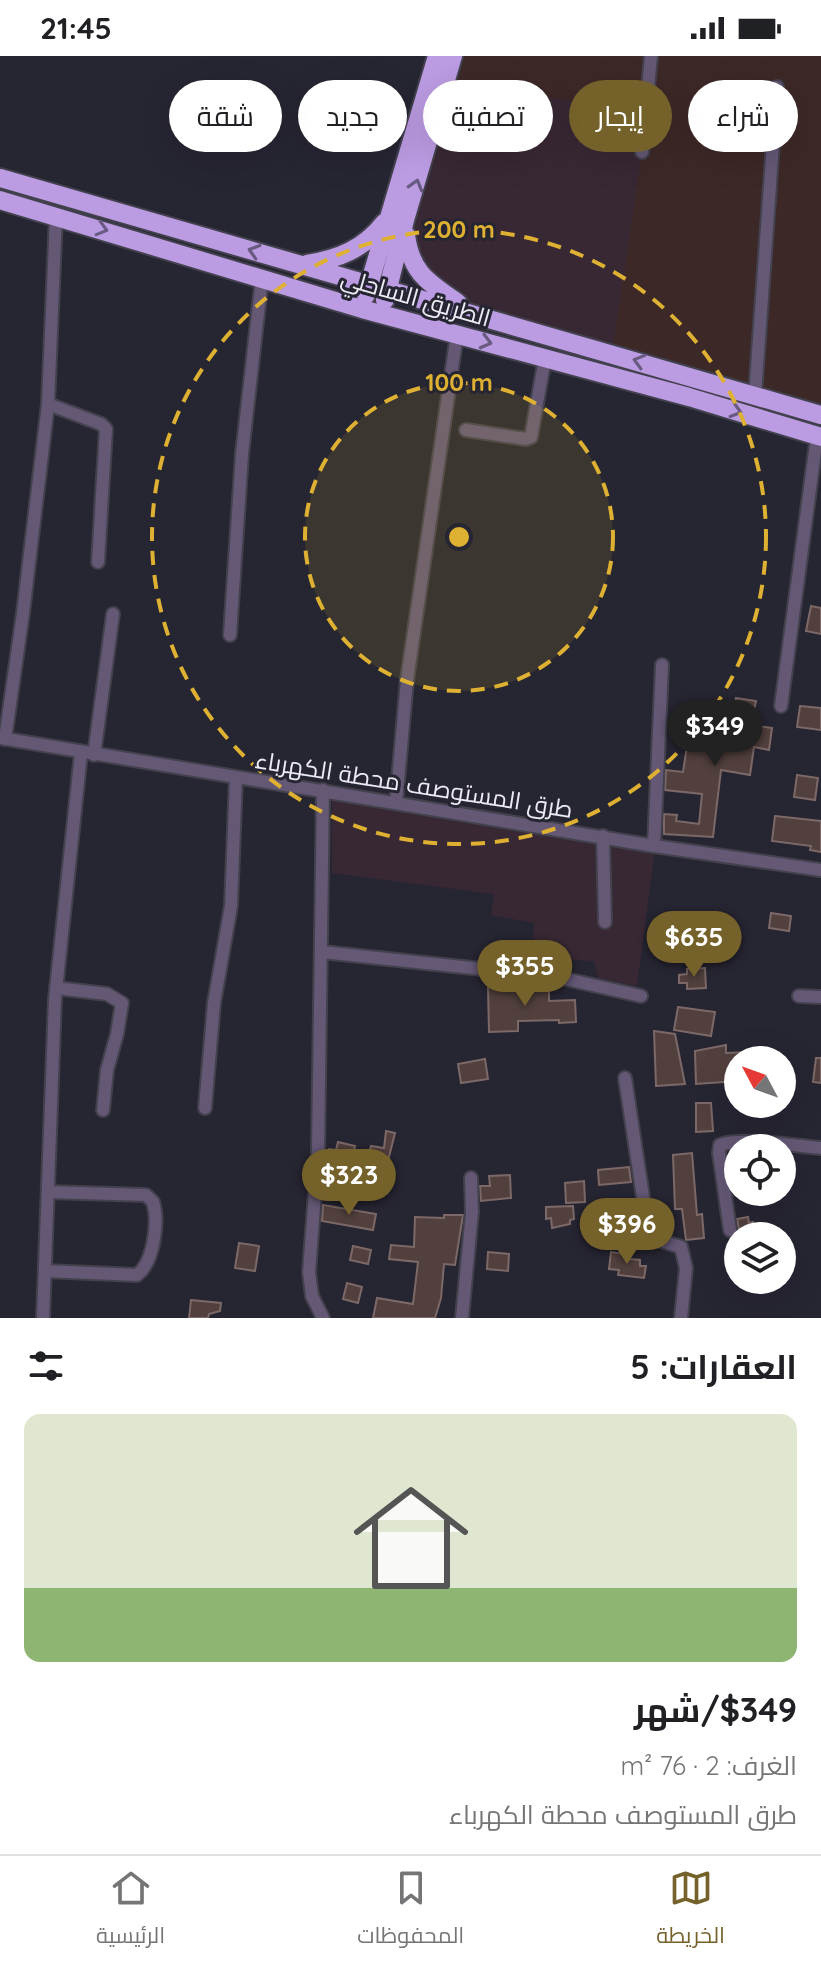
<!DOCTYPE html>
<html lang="ar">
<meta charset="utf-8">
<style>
body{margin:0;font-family:Quicksand,Cairo,sans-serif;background:#f2f2f2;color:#202124;direction:rtl;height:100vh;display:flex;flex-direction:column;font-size:30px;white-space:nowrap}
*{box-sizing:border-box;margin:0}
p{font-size:26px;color:#757577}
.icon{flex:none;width:44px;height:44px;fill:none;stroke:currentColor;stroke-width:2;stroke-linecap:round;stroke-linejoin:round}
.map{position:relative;height:1262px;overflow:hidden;direction:ltr}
.side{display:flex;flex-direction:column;background:#fff;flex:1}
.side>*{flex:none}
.top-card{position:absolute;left:24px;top:24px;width:774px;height:72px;direction:rtl;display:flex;gap:16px}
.needle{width:52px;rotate:311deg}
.fabs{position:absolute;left:724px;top:990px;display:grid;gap:16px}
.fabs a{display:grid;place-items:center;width:72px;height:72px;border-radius:50%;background:#fff;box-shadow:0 8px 32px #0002;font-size:40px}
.price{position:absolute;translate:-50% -68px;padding:0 18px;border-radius:28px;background:#75622b;color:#fff;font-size:26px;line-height:52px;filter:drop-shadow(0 2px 4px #0008)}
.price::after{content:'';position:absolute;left:50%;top:48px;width:24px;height:18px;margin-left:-12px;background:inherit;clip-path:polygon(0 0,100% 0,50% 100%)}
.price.active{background:#222;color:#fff}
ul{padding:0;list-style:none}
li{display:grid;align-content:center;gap:16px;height:424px;padding:0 24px}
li+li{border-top:2px solid #e0e0e0}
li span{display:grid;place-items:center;height:248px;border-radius:16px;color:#555}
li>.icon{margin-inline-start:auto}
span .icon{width:144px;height:144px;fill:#fffc;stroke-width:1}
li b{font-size:34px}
h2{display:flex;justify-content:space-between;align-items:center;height:96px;padding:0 24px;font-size:34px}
.pill{padding:0 28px;border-radius:36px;background:#fff;box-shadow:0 8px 32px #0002;font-size:28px;line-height:72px}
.pill.active{background:#75622b;color:#fff}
.status{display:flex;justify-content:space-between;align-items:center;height:56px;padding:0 40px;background:#fff;direction:ltr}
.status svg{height:22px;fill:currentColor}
.dock{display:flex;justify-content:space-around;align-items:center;height:112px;border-top:2px solid #e0e0e0;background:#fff;font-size:22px;color:#757577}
.dock a{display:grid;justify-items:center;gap:4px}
.dock .active{color:#75622b}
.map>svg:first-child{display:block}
.commercial{fill:#3c2827}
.industrial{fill:#382833}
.building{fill:#52403e;stroke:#7c6967;stroke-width:2}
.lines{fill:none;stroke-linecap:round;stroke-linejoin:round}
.minor-casing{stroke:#42414d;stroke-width:16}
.highway-casing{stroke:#42414d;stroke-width:22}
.minor{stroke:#645875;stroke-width:12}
.highway{stroke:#bb9be2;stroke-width:18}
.oneway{stroke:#695a81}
.ring{fill:none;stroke:#deb133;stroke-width:4;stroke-dasharray:14 10}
.labels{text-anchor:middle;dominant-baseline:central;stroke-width:6;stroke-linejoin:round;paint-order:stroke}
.street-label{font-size:24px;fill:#edecf5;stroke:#262532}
.centre{fill:#deb133;stroke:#262532;stroke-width:4}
.ring-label{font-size:24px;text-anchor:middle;font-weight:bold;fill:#deb133;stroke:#262532;stroke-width:6;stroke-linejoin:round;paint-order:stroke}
</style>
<div class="status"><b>21:45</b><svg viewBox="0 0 49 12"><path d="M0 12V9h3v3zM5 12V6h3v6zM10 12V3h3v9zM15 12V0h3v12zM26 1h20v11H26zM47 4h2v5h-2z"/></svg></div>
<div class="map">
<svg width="821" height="1262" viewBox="0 0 821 1262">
<rect width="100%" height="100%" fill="#262532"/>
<path class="commercial" d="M 453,0 L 821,0 L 821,359 L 433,231 Z"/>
<g class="industrial">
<path d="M 446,25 L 648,57 L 612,297 L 470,256 L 433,231 L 406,181 Z"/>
<path d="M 332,731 L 655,793 L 637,930 L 598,922 L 594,905 L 531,902 L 534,867 L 491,859 L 494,838 L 332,817 Z"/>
</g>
<g class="building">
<path d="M 811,550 L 821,552 L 821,578 L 806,575 Z"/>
<path d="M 736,642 L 756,645 L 751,669 L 772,672 L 769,694 L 754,691 L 750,719 L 721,714 L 713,781 L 664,778 L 664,758 L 677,759 L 676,765 L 699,768 L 702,738 L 665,734 L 666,714 L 683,716 L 688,683 L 727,689 Z"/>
<path d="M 800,650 L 821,652 L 821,674 L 797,671 Z"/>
<path d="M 797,719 L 818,722 L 815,744 L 794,741 Z"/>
<path d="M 775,760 L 821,765 L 821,796 L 810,794 L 811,790 L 772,785 Z"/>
<path d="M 771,857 L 791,860 L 789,875 L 769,872 Z"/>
<path d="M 705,912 L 706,932 L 687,933 L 687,927 L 679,927 L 679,919 L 687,918 L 687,913 Z"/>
<path d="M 517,930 L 517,933 L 549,932 L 549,945 L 575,944 L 576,966 L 559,967 L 559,964 L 518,965 L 518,975 L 489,976 L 488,931 Z"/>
<path d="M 678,951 L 715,956 L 711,980 L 674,974 Z"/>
<path d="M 654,975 L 675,978 L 685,1028 L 656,1030 Z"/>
<path d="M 726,989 L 726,997 L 747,996 L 747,1004 L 738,1004 L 738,1025 L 696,1028 L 695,995 Z"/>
<path d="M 816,1002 L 821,1002 L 821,1027 L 813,1026 Z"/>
<path d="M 485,1003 L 488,1023 L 461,1027 L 458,1008 Z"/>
<path d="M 696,1047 L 711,1047 L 713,1075 L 696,1076 Z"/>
<path d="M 386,1075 L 395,1077 L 385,1117 L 326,1105 L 329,1093 L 336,1094 L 338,1086 L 355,1090 L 354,1094 L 369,1098 L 371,1090 L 384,1092 Z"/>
<path d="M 692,1097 L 697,1159 L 702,1158 L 704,1182 L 686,1184 L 682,1153 L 675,1153 L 673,1099 Z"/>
<path d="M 629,1111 L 631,1126 L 599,1129 L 598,1114 Z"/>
<path d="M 510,1119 L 511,1142 L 481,1145 L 480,1130 L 490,1130 L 489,1120 Z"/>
<path d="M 584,1125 L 585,1146 L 566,1147 L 565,1127 Z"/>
<path d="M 323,1149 L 376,1158 L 373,1174 L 322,1165 Z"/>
<path d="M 573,1150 L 574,1163 L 570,1164 L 570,1168 L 552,1172 L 551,1162 L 546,1163 L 546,1151 Z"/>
<path d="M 444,1159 L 463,1159 L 455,1209 L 444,1208 L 441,1242 L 435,1262 L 373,1262 L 377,1242 L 413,1248 L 418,1206 L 389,1203 L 391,1189 L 414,1191 L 415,1161 L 444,1162 Z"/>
<path d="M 748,1161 L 749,1167 L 753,1166 L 755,1180 L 736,1180 L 739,1174 L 737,1163 Z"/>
<path d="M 625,1167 L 626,1180 L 608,1181 L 608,1168 Z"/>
<path d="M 239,1187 L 259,1190 L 255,1215 L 235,1212 Z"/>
<path d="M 353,1190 L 371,1194 L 368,1208 L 350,1204 Z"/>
<path d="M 488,1196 L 509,1198 L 508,1215 L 487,1213 Z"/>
<path d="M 611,1196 L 630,1199 L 630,1203 L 640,1204 L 640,1210 L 646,1210 L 644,1222 L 618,1219 L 619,1214 L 609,1213 Z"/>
<path d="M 347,1227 L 362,1231 L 358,1247 L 343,1243 Z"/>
<path d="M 191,1244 L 221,1247 L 220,1255 L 209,1258 L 208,1262 L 189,1262 Z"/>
</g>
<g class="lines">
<g class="minor-casing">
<g id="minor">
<path d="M 642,96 L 651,0"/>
<path d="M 755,339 L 777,31"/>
<path d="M 48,348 L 101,368 L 106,373 L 98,506"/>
<path d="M 466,374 L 526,383 L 531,381 L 545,302"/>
<path d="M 230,579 L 242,398 L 262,222"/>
<path d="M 781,650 L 817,380"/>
<path d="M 0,682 L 654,790 L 821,814"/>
<path d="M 5,683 L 23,557 L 48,348 L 56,160"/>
<path d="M 94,699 L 113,558"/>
<path d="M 396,747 L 407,624 L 457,278"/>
<path d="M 603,780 L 605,866"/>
<path d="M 654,790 L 662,609"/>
<path d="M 322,896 L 557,921 L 641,940"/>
<path d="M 56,932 L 107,938 L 122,947 L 117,978 L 107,1014 L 103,1054"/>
<path d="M 799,940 L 821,941"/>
<path d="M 625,1022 L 649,1181 L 681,1191 L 686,1212 L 681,1262"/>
<path d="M 205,1052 L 214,947 L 231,850 L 236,722"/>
<path d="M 730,1174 L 719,1097 L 720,1089 C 737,1081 799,1090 821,1092"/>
<path d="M 45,1215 L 137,1219 C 154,1206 159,1165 153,1146 L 146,1139 L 48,1136"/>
<path d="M 43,1262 L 55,943 L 81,697"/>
<path d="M 323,1262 L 312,1240 L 309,1216 L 318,1098 L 323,734"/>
<path d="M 462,1262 L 472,1156 L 471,1122"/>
</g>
</g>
<g class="highway-casing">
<g id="highway">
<path d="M 0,122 L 821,359"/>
<path d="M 0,144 L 362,253 L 689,341 L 821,381"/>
<path d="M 406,179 C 411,217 428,226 458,247"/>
<path d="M 307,208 C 338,203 364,193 384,167"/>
<path d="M 366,239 L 437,0"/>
<path d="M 385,244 L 405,164 L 453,0"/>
</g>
</g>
<use href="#minor" class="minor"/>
<use href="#highway" class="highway"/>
</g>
<defs><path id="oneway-chevron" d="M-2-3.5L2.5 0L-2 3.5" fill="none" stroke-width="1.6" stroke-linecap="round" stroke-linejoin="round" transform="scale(2)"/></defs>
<g class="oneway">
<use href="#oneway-chevron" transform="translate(416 129) rotate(-74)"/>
<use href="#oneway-chevron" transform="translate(102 173) rotate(16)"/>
<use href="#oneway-chevron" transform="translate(254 195) rotate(-163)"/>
<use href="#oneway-chevron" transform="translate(486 286) rotate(15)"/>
<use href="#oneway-chevron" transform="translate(639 305) rotate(-164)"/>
<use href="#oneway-chevron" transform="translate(736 355) rotate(17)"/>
</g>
<circle cx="459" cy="481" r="154" fill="#deb133" fill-opacity=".12"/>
<g class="ring">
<circle cx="459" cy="481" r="154"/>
<circle cx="459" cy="481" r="307"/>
</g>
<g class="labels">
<g class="street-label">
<text transform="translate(416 241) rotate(16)">الطريق الساحلي</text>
<text transform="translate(414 728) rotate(9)">طرق المستوصف محطة الكهرباء</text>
</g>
</g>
<circle cx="459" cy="481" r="12" class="centre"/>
<g class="ring-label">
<text x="459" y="182">200 m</text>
<text x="459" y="335">100 m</text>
</g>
</svg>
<div class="fabs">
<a><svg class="needle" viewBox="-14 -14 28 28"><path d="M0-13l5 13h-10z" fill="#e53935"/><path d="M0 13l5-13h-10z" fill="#757577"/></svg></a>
<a><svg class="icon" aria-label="locate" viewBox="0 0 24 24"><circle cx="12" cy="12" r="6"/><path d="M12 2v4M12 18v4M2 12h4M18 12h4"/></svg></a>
<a><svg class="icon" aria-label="layers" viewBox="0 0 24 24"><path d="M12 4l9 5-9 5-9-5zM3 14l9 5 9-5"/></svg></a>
</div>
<b class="price active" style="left:715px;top:712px">$349</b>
<b class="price" style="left:694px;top:923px">$635</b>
<b class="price" style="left:525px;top:952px">$355</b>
<b class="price" style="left:349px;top:1161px">$323</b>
<b class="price" style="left:627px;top:1210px">$396</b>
<div class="top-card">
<a class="pill">شراء</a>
<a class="pill active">إيجار</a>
<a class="pill">تصفية</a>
<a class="pill">جديد</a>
<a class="pill">شقة</a>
</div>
</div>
<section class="side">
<h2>العقارات: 5<svg class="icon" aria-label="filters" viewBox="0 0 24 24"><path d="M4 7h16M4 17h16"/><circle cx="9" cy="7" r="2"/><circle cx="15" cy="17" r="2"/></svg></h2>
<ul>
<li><span style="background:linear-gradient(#dfe7d0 70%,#8fb573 0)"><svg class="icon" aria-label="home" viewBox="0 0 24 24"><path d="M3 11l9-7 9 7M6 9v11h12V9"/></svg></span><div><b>$349/شهر</b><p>الغرف: 2 · 76 m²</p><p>طرق المستوصف محطة الكهرباء</p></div></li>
</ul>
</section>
<nav class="dock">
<a class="active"><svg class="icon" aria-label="map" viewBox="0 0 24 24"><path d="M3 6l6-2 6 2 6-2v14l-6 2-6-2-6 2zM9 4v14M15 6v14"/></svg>الخريطة</a>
<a><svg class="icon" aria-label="saved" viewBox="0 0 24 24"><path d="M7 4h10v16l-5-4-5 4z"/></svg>المحفوظات</a>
<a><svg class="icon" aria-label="home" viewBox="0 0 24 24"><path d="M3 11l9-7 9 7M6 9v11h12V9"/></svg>الرئيسية</a>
</nav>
